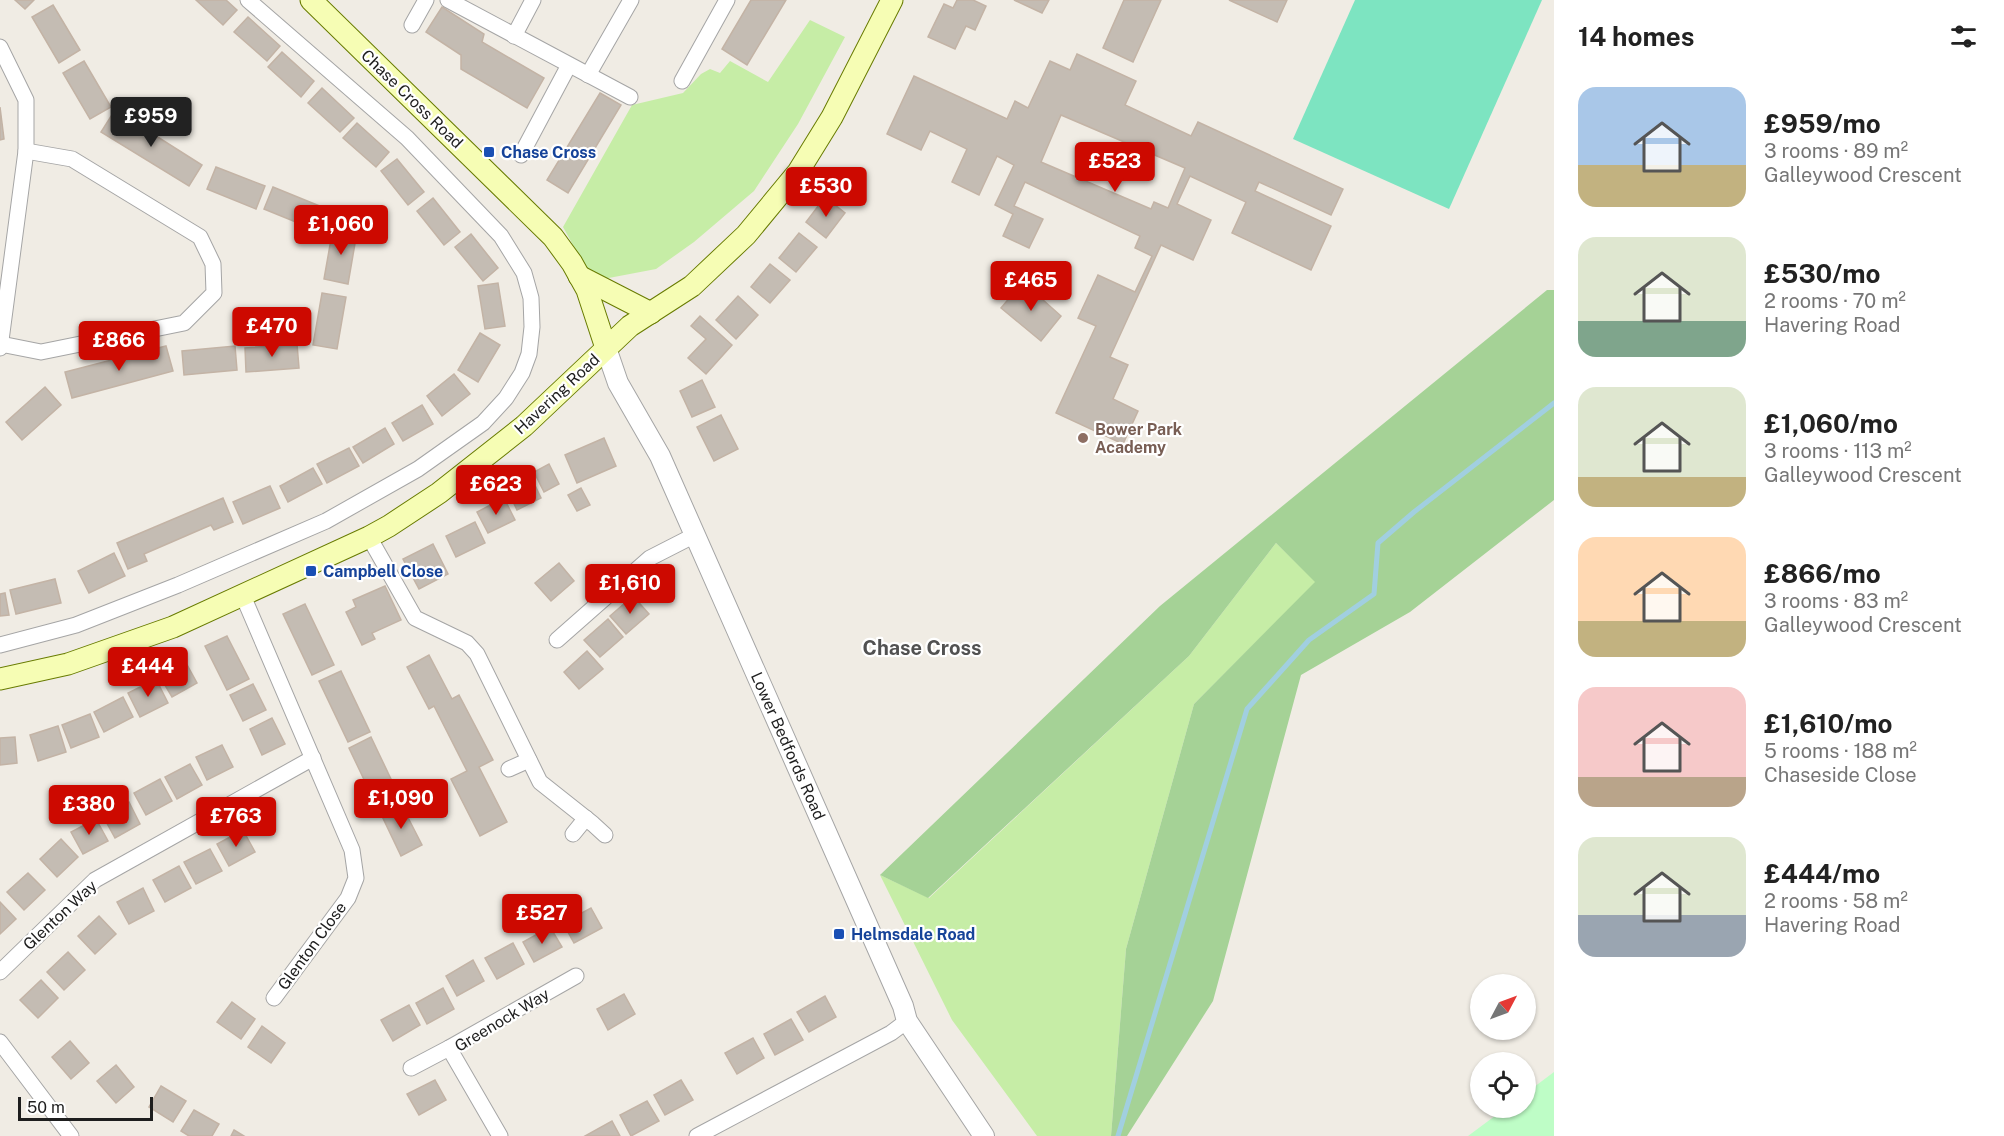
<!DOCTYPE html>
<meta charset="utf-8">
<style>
body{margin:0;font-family:"Public Sans",sans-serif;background:#f6f6f6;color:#222;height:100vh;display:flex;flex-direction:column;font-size:22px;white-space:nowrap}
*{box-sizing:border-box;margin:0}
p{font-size:20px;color:#767676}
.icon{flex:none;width:33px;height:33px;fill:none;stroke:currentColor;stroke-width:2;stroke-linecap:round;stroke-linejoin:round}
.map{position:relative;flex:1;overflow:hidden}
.panel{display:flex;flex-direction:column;background:#fff;width:450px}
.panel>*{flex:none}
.needle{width:39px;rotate:49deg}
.controls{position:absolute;left:1470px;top:974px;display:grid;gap:12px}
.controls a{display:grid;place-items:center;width:66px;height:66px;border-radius:50%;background:#fff;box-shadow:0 2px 4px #0004;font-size:30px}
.scale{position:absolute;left:18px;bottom:15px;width:135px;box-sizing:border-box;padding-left:6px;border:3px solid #1e1e1e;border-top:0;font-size:16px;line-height:21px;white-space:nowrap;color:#1e1e1e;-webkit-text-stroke:4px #fff;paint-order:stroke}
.price{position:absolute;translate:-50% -51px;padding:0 14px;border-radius:6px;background:#cd0900;color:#fff;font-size:20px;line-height:39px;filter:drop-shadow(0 2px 3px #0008)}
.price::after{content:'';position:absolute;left:50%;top:36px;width:18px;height:14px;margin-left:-9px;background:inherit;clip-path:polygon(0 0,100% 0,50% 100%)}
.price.on{background:#222;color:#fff}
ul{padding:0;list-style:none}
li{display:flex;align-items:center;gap:18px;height:150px;padding:0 24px}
li span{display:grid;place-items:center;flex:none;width:168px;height:120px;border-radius:18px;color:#555}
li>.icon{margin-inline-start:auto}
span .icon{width:72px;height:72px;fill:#fffc;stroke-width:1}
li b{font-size:26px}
h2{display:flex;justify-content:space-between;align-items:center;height:72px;padding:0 24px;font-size:26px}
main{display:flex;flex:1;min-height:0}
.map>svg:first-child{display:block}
.grass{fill:#c6eda6}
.forest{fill:#a5d296}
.park{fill:#befdc6}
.pitch{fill:#7de4c1}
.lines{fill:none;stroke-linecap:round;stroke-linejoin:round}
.stream{stroke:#a1cfe0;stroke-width:5}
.building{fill:#c4bcb3;stroke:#c3b3a5;stroke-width:1.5;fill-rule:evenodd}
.minor-casing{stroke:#a5a5a5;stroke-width:17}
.tertiary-casing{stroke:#a5a5a5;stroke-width:22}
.secondary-casing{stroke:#687b00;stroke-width:23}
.minor{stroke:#fff;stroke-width:15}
.tertiary{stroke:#fff;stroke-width:20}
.secondary{stroke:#f6fdb4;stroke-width:21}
.transit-dot{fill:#1a4fb4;stroke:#fff;stroke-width:2}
.education-dot{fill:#8d6e63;stroke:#fff;stroke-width:2}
.labels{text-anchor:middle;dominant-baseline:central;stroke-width:4.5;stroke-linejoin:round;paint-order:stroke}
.street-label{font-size:16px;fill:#1e1e1e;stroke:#fff}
.transit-label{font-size:16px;font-weight:bold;fill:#164399;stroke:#fff;text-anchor:start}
.education-label{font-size:16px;font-weight:bold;fill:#785e54;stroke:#fff;text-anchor:start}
.quarter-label{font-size:20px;font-weight:bold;fill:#515151;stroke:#fff}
</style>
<main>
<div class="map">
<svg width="1554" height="1136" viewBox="0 0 1554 1136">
<rect width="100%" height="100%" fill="#f0ece4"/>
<g class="grass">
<path d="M 810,20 L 845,37 L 798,124 L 754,191 L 694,242 L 656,269 L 593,281 L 563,227 L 632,105 L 683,93 L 701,74 L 710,69 L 720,73 L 730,61 L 768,82 Z"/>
<path d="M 1276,543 L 1316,582 L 1194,704 L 1126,949 L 1111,1136 L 1037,1136 L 952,1020 L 880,875 L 929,898 L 1189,656 Z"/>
</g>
<path class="forest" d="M 1547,290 L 1554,290 L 1554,500 L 1410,612 L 1301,675 L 1213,1001 L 1127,1136 L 1111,1136 L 1126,949 L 1194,704 L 1315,582 L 1276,543 L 1189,656 L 928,898 L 880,875 L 1160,606 Z"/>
<path class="park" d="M 1554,1072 L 1554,1136 L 1468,1136 L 1507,1107 L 1526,1107 L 1526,1093 Z"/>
<path class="pitch" d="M 1355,0 L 1542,0 L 1449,209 L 1293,139 Z"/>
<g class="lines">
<path class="stream" d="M 1118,1136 L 1247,709 L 1309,640 L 1374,594 L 1378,543 L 1414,512 L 1554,403"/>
</g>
<g class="building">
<path d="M 15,0 L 34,0 L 25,9 Z"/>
<path d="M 196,0 L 226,0 L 237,10 L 223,25 Z"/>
<path d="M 751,0 L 786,0 L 747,65 L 722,49 Z"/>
<path d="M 957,0 L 973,0 L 986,6 L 975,30 L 966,26 L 955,49 L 928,37 L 944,4 L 953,8 Z"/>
<path d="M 1014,0 L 1049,0 L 1042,13 Z"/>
<path d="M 1124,0 L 1161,0 L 1133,62 L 1103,48 Z"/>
<path d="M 1229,0 L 1287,0 L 1277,22 Z"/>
<path d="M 53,5 L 80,50 L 59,63 L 32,17 Z"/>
<path d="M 442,7 L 484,34 L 482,42 L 544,78 L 527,108 L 461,69 L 461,55 L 426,32 Z"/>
<path d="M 248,17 L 280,46 L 267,61 L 234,32 Z"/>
<path d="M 282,52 L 314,81 L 301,97 L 268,67 Z"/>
<path d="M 1077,54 L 1136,81 L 1125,105 L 1191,136 L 1198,122 L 1343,189 L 1331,215 L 1259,182 L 1255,191 L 1331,226 L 1311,270 L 1232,233 L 1246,202 L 1190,176 L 1177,204 L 1211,220 L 1193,260 L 1161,245 L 1110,357 L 1128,365 L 1113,399 L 1138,411 L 1123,444 L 1056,413 L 1096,326 L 1078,318 L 1098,275 L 1135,292 L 1152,256 L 1135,248 L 1140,236 L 1025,182 L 1014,206 L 1043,219 L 1029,248 L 1003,236 L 1013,214 L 995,205 L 1014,165 L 997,156 L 979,195 L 952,182 L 967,149 L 930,131 L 921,150 L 887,134 L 914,76 L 1007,119 L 1015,101 L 1028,108 L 1050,61 L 1070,70 ZM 1061,115 L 1185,168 L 1168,208 L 1154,202 L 1151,209 L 1041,162 Z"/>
<path d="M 84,61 L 111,107 L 90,119 L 63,73 Z"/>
<path d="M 322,88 L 354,118 L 340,132 L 308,103 Z"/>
<path d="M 600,93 L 621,105 L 568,193 L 547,180 Z"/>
<path d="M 0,107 L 4,139 L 0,140 Z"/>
<path d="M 115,110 L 202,165 L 189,186 L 101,132 Z"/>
<path d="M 357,123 L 389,152 L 376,167 L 343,138 Z"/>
<path d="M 397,159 L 424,192 L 408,205 L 381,171 Z"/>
<path d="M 216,167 L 265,186 L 256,209 L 207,189 Z"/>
<path d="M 845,168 L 864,180 L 848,205 L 828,192 Z"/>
<path d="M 273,187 L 322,207 L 313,229 L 264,209 Z"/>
<path d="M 825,197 L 845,213 L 826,238 L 806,222 Z"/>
<path d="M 433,198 L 460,232 L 444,245 L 417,211 Z"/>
<path d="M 333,228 L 357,232 L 348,284 L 324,279 Z"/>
<path d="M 799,233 L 817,247 L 796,272 L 779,258 Z"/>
<path d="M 471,234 L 498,268 L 483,281 L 455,247 Z"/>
<path d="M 770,264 L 790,280 L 770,303 L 751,287 Z"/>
<path d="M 1023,282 L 1061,316 L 1041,341 L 1001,308 Z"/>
<path d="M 498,283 L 505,326 L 485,329 L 478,286 Z"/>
<path d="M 322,293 L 346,297 L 337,349 L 313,345 Z"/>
<path d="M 738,296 L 758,315 L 736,339 L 716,320 Z"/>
<path d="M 700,316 L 732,345 L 706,374 L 688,358 L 706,339 L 691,326 Z"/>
<path d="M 480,333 L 500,345 L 478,382 L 458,370 Z"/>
<path d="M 297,344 L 299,368 L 246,372 L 245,348 Z"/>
<path d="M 166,346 L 173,371 L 72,398 L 65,372 Z"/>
<path d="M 235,346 L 237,370 L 184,375 L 182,351 Z"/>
<path d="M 454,374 L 470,394 L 442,416 L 427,396 Z"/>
<path d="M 702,380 L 715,407 L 692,417 L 680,391 Z"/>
<path d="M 45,387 L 61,405 L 22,440 L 6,422 Z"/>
<path d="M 422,405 L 433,424 L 403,441 L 392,423 Z"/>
<path d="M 721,415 L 738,449 L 714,461 L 697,427 Z"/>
<path d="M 385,428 L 394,444 L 363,463 L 353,447 Z"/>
<path d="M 604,438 L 616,466 L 577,483 L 565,455 Z"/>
<path d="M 349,448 L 359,466 L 327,483 L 317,464 Z"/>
<path d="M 549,464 L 559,484 L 544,492 L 534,472 Z"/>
<path d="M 313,468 L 322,484 L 288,502 L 280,486 Z"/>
<path d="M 531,477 L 541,498 L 517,510 L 507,489 Z"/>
<path d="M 270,486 L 280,508 L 243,524 L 233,502 Z"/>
<path d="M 581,488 L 590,505 L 577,511 L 568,495 Z"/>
<path d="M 223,498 L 233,522 L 214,530 L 211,525 L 144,554 L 147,561 L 128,569 L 117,543 Z"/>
<path d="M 504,498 L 515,520 L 488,533 L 477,512 Z"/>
<path d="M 475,522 L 485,543 L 456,557 L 446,536 Z"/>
<path d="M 433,544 L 448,574 L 419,589 L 403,559 Z"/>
<path d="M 114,553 L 125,576 L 89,593 L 78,571 Z"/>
<path d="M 559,563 L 574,581 L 551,601 L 535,583 Z"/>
<path d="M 55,579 L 61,603 L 16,614 L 10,590 Z"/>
<path d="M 385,586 L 401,620 L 372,633 L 375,639 L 362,645 L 346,612 L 356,607 L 353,600 Z"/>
<path d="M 5,593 L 9,615 L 0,616 L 0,594 Z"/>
<path d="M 633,596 L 649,614 L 626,634 L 610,616 Z"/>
<path d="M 305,604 L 334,665 L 312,675 L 283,614 Z"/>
<path d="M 608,619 L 623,637 L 600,657 L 584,640 Z"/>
<path d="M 227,636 L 249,679 L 227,690 L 205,646 Z"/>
<path d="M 587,651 L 603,669 L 579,689 L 564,672 Z"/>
<path d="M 429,655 L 452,699 L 459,695 L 493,760 L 479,767 L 507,822 L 480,836 L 451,779 L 467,771 L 434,706 L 429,709 L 407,667 Z"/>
<path d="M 185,661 L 197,683 L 172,697 L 159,675 Z"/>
<path d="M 341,671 L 370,732 L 348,742 L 319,681 Z"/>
<path d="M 156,679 L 168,703 L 140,717 L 128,693 Z"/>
<path d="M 253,684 L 266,710 L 243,721 L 230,695 Z"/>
<path d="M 123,697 L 133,717 L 104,732 L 94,712 Z"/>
<path d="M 90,714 L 99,737 L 71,748 L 62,725 Z"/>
<path d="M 272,718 L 285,744 L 262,755 L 250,729 Z"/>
<path d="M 58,726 L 66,752 L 38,761 L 30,735 Z"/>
<path d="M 15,737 L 17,763 L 0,765 L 0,738 Z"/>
<path d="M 371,737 L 400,798 L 378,809 L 349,748 Z"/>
<path d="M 222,745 L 233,767 L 207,780 L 196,757 Z"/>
<path d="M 190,764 L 202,785 L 177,799 L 165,777 Z"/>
<path d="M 160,779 L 172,801 L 146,815 L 134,793 Z"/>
<path d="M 129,802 L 140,824 L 115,838 L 103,816 Z"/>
<path d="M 401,804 L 422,845 L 401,856 L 381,814 Z"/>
<path d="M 96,819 L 108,841 L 83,854 L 71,832 Z"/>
<path d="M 243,830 L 255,852 L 229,866 L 217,844 Z"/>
<path d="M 61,839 L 78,857 L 57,877 L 40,859 Z"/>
<path d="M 210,849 L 222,871 L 196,884 L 184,862 Z"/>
<path d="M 179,866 L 191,888 L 165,902 L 153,880 Z"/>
<path d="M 28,873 L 45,890 L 24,910 L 7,892 Z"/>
<path d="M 143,888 L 154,911 L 129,924 L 117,902 Z"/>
<path d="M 0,902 L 16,919 L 0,934 Z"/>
<path d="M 591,908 L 602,928 L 574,943 L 563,923 Z"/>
<path d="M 99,916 L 116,934 L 95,954 L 78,936 Z"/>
<path d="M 550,927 L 562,947 L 534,962 L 523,942 Z"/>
<path d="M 513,943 L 524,964 L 497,979 L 485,958 Z"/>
<path d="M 68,952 L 85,970 L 64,990 L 47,972 Z"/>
<path d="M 473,960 L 484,981 L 457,996 L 446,976 Z"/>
<path d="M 41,980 L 58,998 L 38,1018 L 20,1000 Z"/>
<path d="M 443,988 L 454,1009 L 427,1024 L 416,1003 Z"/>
<path d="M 624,994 L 635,1014 L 608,1030 L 597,1009 Z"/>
<path d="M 825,996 L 836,1017 L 809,1032 L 797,1012 Z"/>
<path d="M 232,1002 L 255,1019 L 241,1039 L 217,1022 Z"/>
<path d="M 409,1005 L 420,1025 L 393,1041 L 381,1020 Z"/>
<path d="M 791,1019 L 803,1040 L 775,1055 L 764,1034 Z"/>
<path d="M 262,1026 L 285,1043 L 271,1063 L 248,1047 Z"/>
<path d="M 753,1038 L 764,1058 L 737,1074 L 725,1053 Z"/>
<path d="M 70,1041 L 89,1063 L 71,1079 L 52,1057 Z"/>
<path d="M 116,1065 L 134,1087 L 116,1103 L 97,1081 Z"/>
<path d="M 435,1080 L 446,1100 L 419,1115 L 407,1094 Z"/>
<path d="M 681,1080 L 693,1100 L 665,1115 L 654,1095 Z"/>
<path d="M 161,1086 L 186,1101 L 173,1122 L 149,1107 Z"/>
<path d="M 647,1101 L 659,1121 L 631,1136 L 620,1115 Z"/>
<path d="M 194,1110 L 219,1124 L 212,1136 L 189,1136 L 181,1131 Z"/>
<path d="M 612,1121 L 620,1136 L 585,1136 Z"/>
<path d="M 234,1130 L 244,1136 L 231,1136 Z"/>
</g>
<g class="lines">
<g class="minor-casing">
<g id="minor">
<path d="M 448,0 L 630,97"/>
<path d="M 412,25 L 426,0"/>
<path d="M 514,36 L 533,0"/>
<path d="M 0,47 L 26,100 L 26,151 L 0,348"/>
<path d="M 588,75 L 631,0"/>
<path d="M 682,81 L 727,0"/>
<path d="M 521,155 L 569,65"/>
<path d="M 1,344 L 41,352 L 184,323 L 214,293 L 213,264 L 200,237 L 72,159 L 26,151"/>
<path d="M 369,537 L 415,618 L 467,643 L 477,654 L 540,782 L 593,824 L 605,835"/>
<path d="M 243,596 L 352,850 L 356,878 L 348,898 L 274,998"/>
<path d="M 557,640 L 650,558 L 695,535"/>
<path d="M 0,645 L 76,625 L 178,585 L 326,521 L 418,469 L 483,423 L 506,398 L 522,373 L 529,354 L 532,327 L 531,298 L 524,273 L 501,236 L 407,138 L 248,0"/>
<path d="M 509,769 L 529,760"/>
<path d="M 573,834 L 586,818"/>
<path d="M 0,972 L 95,880 L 313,758"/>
<path d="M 0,1042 L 71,1136"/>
<path d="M 411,1068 L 449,1048"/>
<path d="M 500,1136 L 449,1048 L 576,976"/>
<path d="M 697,1136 L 891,1033 L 907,1021"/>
</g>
</g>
<g class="tertiary-casing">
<path id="tertiary" d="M 606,348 L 618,383 L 660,456 L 903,1006 L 907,1021 L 984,1136"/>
</g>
<g class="secondary-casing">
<g id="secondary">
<path d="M 311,0 L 553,237 L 572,263 L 587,290 L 606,348"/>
<path d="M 579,276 L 651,313"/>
<path d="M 0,679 L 68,664 L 173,627 L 369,537 L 389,526 L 439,493 L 524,426 L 630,326 L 692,286 L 746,235 L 798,172 L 832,117 L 892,0"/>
</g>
</g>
<use href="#minor" class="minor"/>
<use href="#tertiary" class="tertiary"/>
<use href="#secondary" class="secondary"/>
</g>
<g class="transit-dot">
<rect x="483" y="146" width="12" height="12" rx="3"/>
<rect x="305" y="565" width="12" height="12" rx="3"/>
<rect x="833" y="928" width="12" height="12" rx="3"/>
</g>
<circle class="education-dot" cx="1083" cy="438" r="6"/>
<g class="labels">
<g class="street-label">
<text transform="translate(412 99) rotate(44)">Chase Cross Road</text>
<text transform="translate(557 394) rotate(-43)">Havering Road</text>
<text transform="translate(788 746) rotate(66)">Lower Bedfords Road</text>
<text transform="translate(60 915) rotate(-43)">Glenton Way</text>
<text transform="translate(312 946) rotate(-54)">Glenton Close</text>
<text transform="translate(502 1020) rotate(-31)">Greenock Way</text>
</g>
<g class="transit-label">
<text x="501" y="152">Chase Cross</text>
<text x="323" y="571">Campbell Close</text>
<text x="851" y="934">Helmsdale Road</text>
</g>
<g class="education-label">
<text x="1095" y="429">Bower Park<tspan x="1095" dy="18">Academy</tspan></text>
</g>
<g class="quarter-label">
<text x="922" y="648">Chase Cross</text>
</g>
</g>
</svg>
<div class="controls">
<a><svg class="needle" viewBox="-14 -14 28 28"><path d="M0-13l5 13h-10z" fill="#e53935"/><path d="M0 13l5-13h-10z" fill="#767676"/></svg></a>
<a><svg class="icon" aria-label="locate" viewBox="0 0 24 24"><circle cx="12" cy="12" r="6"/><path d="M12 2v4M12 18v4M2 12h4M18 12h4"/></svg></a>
</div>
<div class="scale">50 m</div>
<b class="price on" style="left:151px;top:148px">£959</b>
<b class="price" style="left:1115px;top:193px">£523</b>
<b class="price" style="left:826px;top:218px">£530</b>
<b class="price" style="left:341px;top:256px">£1,060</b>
<b class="price" style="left:1031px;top:312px">£465</b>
<b class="price" style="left:272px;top:358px">£470</b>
<b class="price" style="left:119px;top:372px">£866</b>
<b class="price" style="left:496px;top:516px">£623</b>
<b class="price" style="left:630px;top:615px">£1,610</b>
<b class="price" style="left:148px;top:698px">£444</b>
<b class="price" style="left:401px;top:830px">£1,090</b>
<b class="price" style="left:89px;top:836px">£380</b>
<b class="price" style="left:236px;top:848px">£763</b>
<b class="price" style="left:542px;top:945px">£527</b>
</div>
<section class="panel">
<h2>14 homes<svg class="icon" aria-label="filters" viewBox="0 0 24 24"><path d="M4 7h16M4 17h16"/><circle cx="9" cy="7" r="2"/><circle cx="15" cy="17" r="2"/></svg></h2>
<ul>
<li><span style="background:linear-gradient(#a9c7e8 65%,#c2b280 0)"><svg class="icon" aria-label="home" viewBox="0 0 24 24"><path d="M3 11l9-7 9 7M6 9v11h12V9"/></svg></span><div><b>£959/mo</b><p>3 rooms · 89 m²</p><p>Galleywood Crescent</p></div></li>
<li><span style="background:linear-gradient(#dfe7d0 70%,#7fa58c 0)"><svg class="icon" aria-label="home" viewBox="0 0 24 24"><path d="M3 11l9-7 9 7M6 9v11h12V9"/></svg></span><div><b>£530/mo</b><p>2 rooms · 70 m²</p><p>Havering Road</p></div></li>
<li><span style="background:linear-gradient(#dfe7d0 75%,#c2b280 0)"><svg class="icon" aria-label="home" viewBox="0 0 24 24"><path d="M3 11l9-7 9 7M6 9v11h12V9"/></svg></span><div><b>£1,060/mo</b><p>3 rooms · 113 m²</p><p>Galleywood Crescent</p></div></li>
<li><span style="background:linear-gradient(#ffd9b3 70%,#c2b280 0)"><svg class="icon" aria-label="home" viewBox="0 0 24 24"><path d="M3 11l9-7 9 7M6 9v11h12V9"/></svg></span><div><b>£866/mo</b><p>3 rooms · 83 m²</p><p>Galleywood Crescent</p></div></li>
<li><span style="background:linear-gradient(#f6c9c9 75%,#b9a48a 0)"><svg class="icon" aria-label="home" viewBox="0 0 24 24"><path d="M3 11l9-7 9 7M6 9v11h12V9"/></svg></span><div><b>£1,610/mo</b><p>5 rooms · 188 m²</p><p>Chaseside Close</p></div></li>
<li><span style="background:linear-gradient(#dfe7d0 65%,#9aa5b1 0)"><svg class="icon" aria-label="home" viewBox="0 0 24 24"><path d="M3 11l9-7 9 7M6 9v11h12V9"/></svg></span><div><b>£444/mo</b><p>2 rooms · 58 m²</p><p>Havering Road</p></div></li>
</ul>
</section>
</main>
